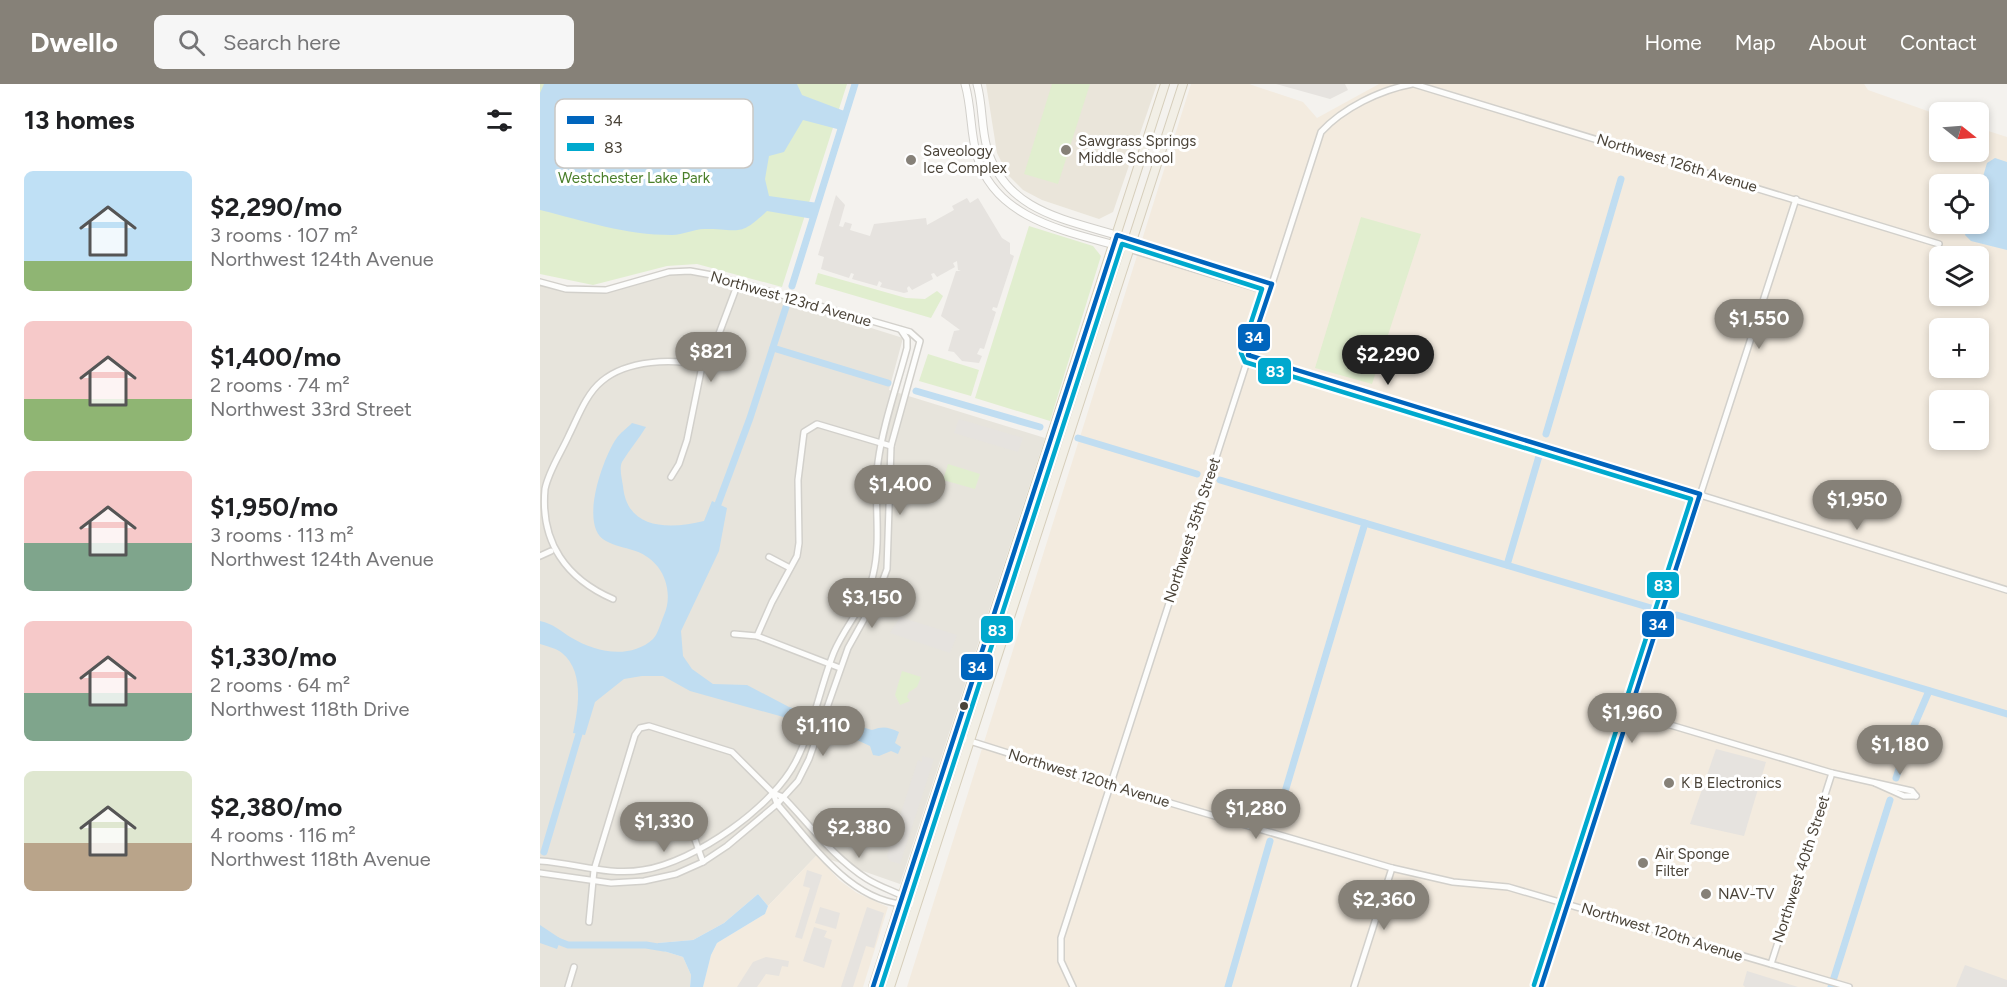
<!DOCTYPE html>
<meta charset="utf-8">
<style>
body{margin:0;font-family:Figtree,sans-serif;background:#f6f6f6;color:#202124;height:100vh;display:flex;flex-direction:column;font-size:22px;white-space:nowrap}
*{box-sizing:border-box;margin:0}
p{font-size:20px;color:#757577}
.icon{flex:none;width:33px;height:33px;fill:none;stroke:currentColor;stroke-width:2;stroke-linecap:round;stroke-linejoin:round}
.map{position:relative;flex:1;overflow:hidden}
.side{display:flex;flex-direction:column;background:#fff;width:540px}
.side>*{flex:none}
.needle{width:39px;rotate:107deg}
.buttons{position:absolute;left:1389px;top:18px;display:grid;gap:12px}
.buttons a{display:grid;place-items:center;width:60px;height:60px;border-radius:9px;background:#fff;box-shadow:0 3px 9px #0003;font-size:30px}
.price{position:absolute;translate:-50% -51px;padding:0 14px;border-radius:21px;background:#868178;color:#fff;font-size:20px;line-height:39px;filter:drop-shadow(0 2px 3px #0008)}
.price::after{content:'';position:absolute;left:50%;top:36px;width:18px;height:14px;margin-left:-9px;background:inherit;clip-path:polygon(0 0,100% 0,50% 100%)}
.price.active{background:#222;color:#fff}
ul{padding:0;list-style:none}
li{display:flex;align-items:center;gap:18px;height:150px;padding:0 24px}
li span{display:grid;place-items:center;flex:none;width:168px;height:120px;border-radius:9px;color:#555}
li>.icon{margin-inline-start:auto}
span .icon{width:72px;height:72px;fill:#fffc;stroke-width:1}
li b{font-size:26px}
h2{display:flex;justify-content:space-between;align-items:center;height:72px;padding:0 24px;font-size:26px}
header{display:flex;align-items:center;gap:36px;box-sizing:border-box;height:84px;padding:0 30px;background:#868178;color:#fff}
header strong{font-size:28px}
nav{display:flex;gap:33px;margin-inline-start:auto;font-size:21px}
.search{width:420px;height:54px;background:#f6f6f6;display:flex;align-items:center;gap:15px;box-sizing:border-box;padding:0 21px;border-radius:9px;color:#757577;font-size:22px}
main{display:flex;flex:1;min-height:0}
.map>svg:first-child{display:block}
.residential{fill:#e7e4dc}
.commercial{fill:#f3ebdf;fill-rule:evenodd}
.education{fill:#eae5da}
.green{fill:#e1eecf}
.parking{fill:#e6e3df}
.water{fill:#c0ddf1}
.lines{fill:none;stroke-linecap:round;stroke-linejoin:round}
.canal{stroke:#c0ddf1;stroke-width:7}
.minor-casing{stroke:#d2d0cb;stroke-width:8}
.tertiary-casing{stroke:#d2d0cb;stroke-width:9}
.primary-casing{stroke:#d6cebb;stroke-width:10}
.minor{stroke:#fdfdfc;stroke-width:5}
.tertiary{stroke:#fdfdfc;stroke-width:7}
.primary{stroke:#f2efe6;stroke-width:8}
.bus-1-casing{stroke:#fff;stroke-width:9}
.bus-2-casing{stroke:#fff;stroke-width:9}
.bus-1{stroke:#0065bd;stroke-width:4.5}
.bus-2{stroke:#00a9ce;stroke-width:4.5}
.poi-dot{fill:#868178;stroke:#fff;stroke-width:2}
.bus-dot{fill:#4b4439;stroke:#fff;stroke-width:2}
.labels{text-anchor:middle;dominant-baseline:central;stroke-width:6;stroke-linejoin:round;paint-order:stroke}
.poi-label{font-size:15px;fill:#4b4439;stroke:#fff;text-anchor:start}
.street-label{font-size:15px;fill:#4b4439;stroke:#fff}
.park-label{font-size:15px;fill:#4a7f2a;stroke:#fff}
.key{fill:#fff;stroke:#c9c7c4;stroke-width:1.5}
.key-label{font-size:16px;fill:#4b4439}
.line-badge{stroke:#fff;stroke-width:2}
.badge-label{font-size:16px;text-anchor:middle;font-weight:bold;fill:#fff}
</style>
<header>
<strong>Dwello</strong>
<div class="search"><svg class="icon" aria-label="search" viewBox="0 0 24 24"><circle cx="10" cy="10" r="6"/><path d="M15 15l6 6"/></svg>Search here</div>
<nav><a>Home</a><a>Map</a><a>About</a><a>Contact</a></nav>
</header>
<main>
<section class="side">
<h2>13 homes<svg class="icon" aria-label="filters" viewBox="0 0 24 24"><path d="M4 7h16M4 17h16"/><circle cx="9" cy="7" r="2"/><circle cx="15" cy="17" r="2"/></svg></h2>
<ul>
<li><span style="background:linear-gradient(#bfe0f5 75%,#8fb573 0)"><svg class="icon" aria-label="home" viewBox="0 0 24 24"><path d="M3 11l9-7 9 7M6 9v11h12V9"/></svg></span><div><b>$2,290/mo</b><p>3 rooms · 107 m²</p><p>Northwest 124th Avenue</p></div></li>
<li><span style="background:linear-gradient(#f6c9c9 65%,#8fb573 0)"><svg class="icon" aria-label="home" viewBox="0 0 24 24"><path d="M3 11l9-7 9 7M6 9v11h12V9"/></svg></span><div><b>$1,400/mo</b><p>2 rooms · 74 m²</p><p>Northwest 33rd Street</p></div></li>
<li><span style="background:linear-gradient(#f6c9c9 60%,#7fa58c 0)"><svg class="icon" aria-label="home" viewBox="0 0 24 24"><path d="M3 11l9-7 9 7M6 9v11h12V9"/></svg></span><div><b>$1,950/mo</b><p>3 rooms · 113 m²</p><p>Northwest 124th Avenue</p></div></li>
<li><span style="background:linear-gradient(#f6c9c9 60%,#7fa58c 0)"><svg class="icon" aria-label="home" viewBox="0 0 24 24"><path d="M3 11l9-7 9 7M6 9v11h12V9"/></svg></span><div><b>$1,330/mo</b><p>2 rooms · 64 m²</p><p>Northwest 118th Drive</p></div></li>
<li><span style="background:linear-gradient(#dfe7d0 60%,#b9a48a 0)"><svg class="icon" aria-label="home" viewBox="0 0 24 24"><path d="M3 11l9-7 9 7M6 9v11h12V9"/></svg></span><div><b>$2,380/mo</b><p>4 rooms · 116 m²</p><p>Northwest 118th Avenue</p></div></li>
</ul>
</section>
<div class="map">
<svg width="1467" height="903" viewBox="0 0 1467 903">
<rect width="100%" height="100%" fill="#f4f2ee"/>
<path class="residential" d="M 150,187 L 363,254 L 349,306 L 505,354 L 360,800 L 277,771 L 228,822 L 218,810 L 184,839 L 153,856 L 118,859 L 117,865 L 143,873 L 151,891 L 150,903 L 0,903 L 0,198 L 26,205 L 66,206 L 107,194 Z"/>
<g class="commercial">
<path d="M 651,0 L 709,0 L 763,18 L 777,34 L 839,0 L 1324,0 L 1328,6 L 1399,31 L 1400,68 L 1438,68 L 1439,44 L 1467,53 L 1467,903 L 367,903 ZM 1400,100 L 1438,100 L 1438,140 L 1400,140 ZM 1400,172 L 1438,172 L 1438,212 L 1400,212 ZM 1400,244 L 1438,244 L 1438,284 L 1400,284 ZM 1400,316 L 1438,316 L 1438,356 L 1400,356 Z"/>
<path d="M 277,771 L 299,796 L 317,809 L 348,823 L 323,903 L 163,903 L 171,871 L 177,859 L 225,830 L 228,822 Z"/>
</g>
<path class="education" d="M 446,0 L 617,0 L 573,128 L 559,135 L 502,116 L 483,106 L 468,91 L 457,69 Z"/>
<g class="green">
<path d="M 0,0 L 307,0 L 242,203 L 157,180 L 127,182 L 53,201 L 0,190 Z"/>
<path d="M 512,0 L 550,0 L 518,100 L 484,90 Z"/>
<path d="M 821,133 L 881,150 L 832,300 L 775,284 Z"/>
<path d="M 489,142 L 553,162 L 561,172 L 510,337 L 435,314 Z"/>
<path d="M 278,189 L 366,214 L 385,215 L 397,207 L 403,212 L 391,234 L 275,200 Z"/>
<path d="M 388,270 L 439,286 L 431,312 L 379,297 Z"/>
<path d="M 408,380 L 440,390 L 435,405 L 403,396 Z"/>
<path d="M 362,587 L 381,593 L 377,603 L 369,608 L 367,613 L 370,617 L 360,621 L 355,611 Z"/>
</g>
<g class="parking">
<path d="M 736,0 L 805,0 L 808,6 L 790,15 Z"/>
<path d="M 296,111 L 305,121 L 299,142 L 303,143 L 305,138 L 312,140 L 310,146 L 330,152 L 334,140 L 386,134 L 387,141 L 414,126 L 412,122 L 427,114 L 430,119 L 438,114 L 462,154 L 470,159 L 470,170 L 474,172 L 457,224 L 453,223 L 452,226 L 456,228 L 444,265 L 440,264 L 437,270 L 442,272 L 439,279 L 422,277 L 414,268 L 408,267 L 414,247 L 420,246 L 401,232 L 416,187 L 421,187 L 418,186 L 417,177 L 413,179 L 415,183 L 397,193 L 394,189 L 391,190 L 393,195 L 372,206 L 369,202 L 367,204 L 368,208 L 364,209 L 340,203 L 342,199 L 339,197 L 337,202 L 312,195 L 314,190 L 311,189 L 309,194 L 281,185 L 284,173 L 278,171 Z"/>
<path d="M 419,335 L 483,354 L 478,368 L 414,349 Z"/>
<path d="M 360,533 L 417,551 L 410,569 L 350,549 Z"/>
<path d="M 1176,665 L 1226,678 L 1204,752 L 1150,740 Z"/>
<path d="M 382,672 L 394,675 L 360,780 L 350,777 L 347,772 L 378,676 L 382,678 Z"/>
<path d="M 267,786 L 282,791 L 262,855 L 255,853 L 270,804 L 263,802 Z"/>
<path d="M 280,823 L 300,829 L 296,845 L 275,839 Z"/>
<path d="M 327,823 L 344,829 L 334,864 L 326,862 L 313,903 L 301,903 Z"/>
<path d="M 274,843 L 287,847 L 284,853 L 292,856 L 284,884 L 263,877 Z"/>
<path d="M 226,873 L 249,877 L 248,883 L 242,882 L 239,892 L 226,890 L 217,903 L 197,903 L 213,878 Z"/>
<path d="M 1425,881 L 1467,896 L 1467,903 L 1416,903 Z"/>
<path d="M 1207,887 L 1258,903 L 1205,903 L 1203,901 Z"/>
</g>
<g class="water">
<path d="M 4,0 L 257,0 L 262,11 L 307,28 L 301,46 L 263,36 L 244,68 L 229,72 L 225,95 L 229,112 L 278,119 L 273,135 L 227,127 C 198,155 200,144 164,145 C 154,145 143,151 132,151 C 85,151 45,137 0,126 L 0,9 Z"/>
<path d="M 1455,74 L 1467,78 L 1467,166 L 1431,157 L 1425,151 L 1428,140 L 1438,140 L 1439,106 L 1447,79 Z"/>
<path d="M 92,339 L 106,343 C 99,355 89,366 82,378 C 79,384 82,395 83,402 C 87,447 131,445 164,437 L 172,417 L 187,424 L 179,467 L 141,547 L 143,572 L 152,585 L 173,600 L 207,601 L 249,623 L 264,627 L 261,638 L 150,607 L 123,592 L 102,592 L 84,595 L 55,618 L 45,651 L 33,649 C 38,625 45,588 22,569 C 16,564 6,562 0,560 L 0,537 C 14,540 20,547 32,554 C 55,568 90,576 113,555 C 118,550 121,538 124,531 C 131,516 128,496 118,483 C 102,463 85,467 66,457 C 38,443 63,374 76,355 C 80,349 87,344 92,339 Z"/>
<path d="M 315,641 L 332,646 C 343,642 348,643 359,648 L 355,659 L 361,663 L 358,670 L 351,667 L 339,672 L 333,671 L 330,662 L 306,651 L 308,643 Z"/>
<path d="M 218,810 L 228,822 L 225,830 L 177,859 L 171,871 L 163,903 L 150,903 L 151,891 L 143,873 L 117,865 L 118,859 L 153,856 L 184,839 Z"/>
<path d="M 0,841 L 21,855 L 17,865 L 0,859 Z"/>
</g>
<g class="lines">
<g class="canal">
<path d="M 252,202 L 315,0"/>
<path d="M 233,264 L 348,299"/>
<path d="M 376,307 L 500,343"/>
<path d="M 1006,350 L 1081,95"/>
<path d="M 538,354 L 657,390"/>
<path d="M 680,396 L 1111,524"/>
<path d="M 178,420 L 210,334 L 246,223"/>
<path d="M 967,481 L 999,372"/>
<path d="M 1137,531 L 1467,630"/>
<path d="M 1356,694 L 1370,651 L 1389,607"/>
<path d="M 736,738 L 825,439"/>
<path d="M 4,768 L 39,650"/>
<path d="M 0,850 L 28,861 L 106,861 L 124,864"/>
<path d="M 688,903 L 730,757"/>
<path d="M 1291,903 L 1350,716"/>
</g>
<g class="minor-casing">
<g id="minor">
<path d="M 874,0 L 1399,160"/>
<path d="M 592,156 L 732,200"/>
<path d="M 589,165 L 729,208"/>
<path d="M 0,198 L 26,205 L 66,206 L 129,188 L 150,187 L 172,191 L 370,248 L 380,257 L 351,362 L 347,485 L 337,512 L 308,564 L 269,675 L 258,697 L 237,720 L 187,762 L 163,778 L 136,790 L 104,797 L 71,799 L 0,789"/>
<path d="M 708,271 L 1467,506"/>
<path d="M 131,393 L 139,380 L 147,356 L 162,282 L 177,255 L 198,199"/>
<path d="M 0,472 L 11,467"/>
<path d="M 229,473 L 250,484"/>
<path d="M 73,515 C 27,495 0,459 5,405 C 9,386 21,369 29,351 C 38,333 46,310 62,297 C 87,276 133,274 162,282"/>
<path d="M 194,550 L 217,552 L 300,584"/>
<path d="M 217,552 L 232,518 L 257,472 L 259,459 L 258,396 L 264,348 L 277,340 L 351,362"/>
<path d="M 1090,629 L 1292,689 L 1372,707 L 1376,712"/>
<path d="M 414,652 L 569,701 L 852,784 L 913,798 L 968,803 L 1309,903"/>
<path d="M 1335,699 L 1364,712 L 1376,712"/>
<path d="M 233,709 L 237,720 C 273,761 316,826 377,820"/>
<path d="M 149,739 L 163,778"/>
<path d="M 0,777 C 35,779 68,792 103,786 C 155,778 235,722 257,675 C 274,641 280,603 294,568 C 305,542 327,519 333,491 C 342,454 333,416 338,378 C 343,340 357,302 367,264 L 367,255 L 361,246"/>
<path d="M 49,838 L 54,786 L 95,651 L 100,644 L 109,642 L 192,668 L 233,709 L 243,713 C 270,741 294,774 327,795 C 343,805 361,809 377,820"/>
<path d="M 1231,880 L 1292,689"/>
<path d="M 28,903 L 34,883"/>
<path d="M 533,903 L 521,877 L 521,854 L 781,48 C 803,24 840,6 872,0"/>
<path d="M 814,903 L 852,784"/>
<path d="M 1001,903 L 1256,115"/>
</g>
</g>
<g class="tertiary-casing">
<g id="tertiary">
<path d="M 425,0 C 432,24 430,49 437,72 C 456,138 532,148 589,165"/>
<path d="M 437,0 C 443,21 441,43 447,64 C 467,132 533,136 592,156"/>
</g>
</g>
<g class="primary-casing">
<g id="primary">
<path d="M 333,903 L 625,0"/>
<path d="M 350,903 L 643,0"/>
</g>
</g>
<use href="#minor" class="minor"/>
<use href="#tertiary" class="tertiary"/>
<use href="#primary" class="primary"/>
<g class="bus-1-casing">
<path id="bus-1" d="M 333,903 L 577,151 L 732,200 L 708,271 L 1160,410 L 1001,903"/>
</g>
<g class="bus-2-casing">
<path id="bus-2" d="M 341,903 L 582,160 L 722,205 L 701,269 L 705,278 L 1151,415 L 994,901"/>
</g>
<use href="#bus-1" class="bus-1"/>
<use href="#bus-2" class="bus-2"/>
</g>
<g class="poi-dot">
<circle cx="526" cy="66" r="6"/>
<circle cx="371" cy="76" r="6"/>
<circle cx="1129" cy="699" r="6"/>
<circle cx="1103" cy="779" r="6"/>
<circle cx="1166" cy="810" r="6"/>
</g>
<circle class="bus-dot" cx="424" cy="622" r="5"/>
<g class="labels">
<g class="poi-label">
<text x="538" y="57">Sawgrass Springs<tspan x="538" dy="17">Middle School</tspan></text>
<text x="383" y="67">Saveology<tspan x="383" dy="17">Ice Complex</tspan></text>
<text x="1141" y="699">K B Electronics</text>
<text x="1115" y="770">Air Sponge<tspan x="1115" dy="17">Filter</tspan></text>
<text x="1178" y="810">NAV-TV</text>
</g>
<g class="street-label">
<text transform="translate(1137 79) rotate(17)">Northwest 126th Avenue</text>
<text transform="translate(251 215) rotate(16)">Northwest 123rd Avenue</text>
<text transform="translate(652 446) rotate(-72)">Northwest 35th Street</text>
<text transform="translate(549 694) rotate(17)">Northwest 120th Avenue</text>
<text transform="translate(1261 785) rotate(-72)">Northwest 40th Street</text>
<text transform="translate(1122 848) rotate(17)">Northwest 120th Avenue</text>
</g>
<g class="park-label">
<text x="94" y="94">Westchester Lake Park</text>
</g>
</g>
<rect x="15" y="15" width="198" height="69" rx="9" class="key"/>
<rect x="27" y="32" width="27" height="8" fill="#0065bd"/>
<rect x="27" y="59" width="27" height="8" fill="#00a9ce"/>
<g class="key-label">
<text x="64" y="42">34</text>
<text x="64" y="69">83</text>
</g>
<g class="line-badge">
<rect x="697" y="239" width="34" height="29" rx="6" fill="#0065bd"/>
<rect x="717" y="273" width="35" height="28" rx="6" fill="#00a9ce"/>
<rect x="1106" y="487" width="34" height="28" rx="6" fill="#00a9ce"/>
<rect x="1101" y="526" width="34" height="28" rx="6" fill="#0065bd"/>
<rect x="440" y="531" width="34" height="29" rx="6" fill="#00a9ce"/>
<rect x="420" y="569" width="34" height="28" rx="6" fill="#0065bd"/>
</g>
<g class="badge-label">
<text x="714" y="259">34</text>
<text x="735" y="293">83</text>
<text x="1123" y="507">83</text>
<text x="1118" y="546">34</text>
<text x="457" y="552">83</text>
<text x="437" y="589">34</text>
</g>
</svg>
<div class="buttons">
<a><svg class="needle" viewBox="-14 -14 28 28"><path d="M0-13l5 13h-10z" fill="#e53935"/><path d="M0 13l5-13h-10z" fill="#757577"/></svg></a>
<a><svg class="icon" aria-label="locate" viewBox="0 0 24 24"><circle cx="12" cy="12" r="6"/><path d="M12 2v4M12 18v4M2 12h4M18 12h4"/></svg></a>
<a><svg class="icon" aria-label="layers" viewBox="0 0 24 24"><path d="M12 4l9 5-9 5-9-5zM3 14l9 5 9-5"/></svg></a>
<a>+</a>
<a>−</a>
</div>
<b class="price" style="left:1219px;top:266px">$1,550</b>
<b class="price" style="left:171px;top:299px">$821</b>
<b class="price active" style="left:848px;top:302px">$2,290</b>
<b class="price" style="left:360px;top:432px">$1,400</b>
<b class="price" style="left:1317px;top:447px">$1,950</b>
<b class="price" style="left:332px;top:545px">$3,150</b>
<b class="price" style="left:1092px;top:660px">$1,960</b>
<b class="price" style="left:283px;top:673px">$1,110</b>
<b class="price" style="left:1360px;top:692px">$1,180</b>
<b class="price" style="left:716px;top:756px">$1,280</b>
<b class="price" style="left:124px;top:769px">$1,330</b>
<b class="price" style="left:319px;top:775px">$2,380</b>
<b class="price" style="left:844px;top:847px">$2,360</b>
</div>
</main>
